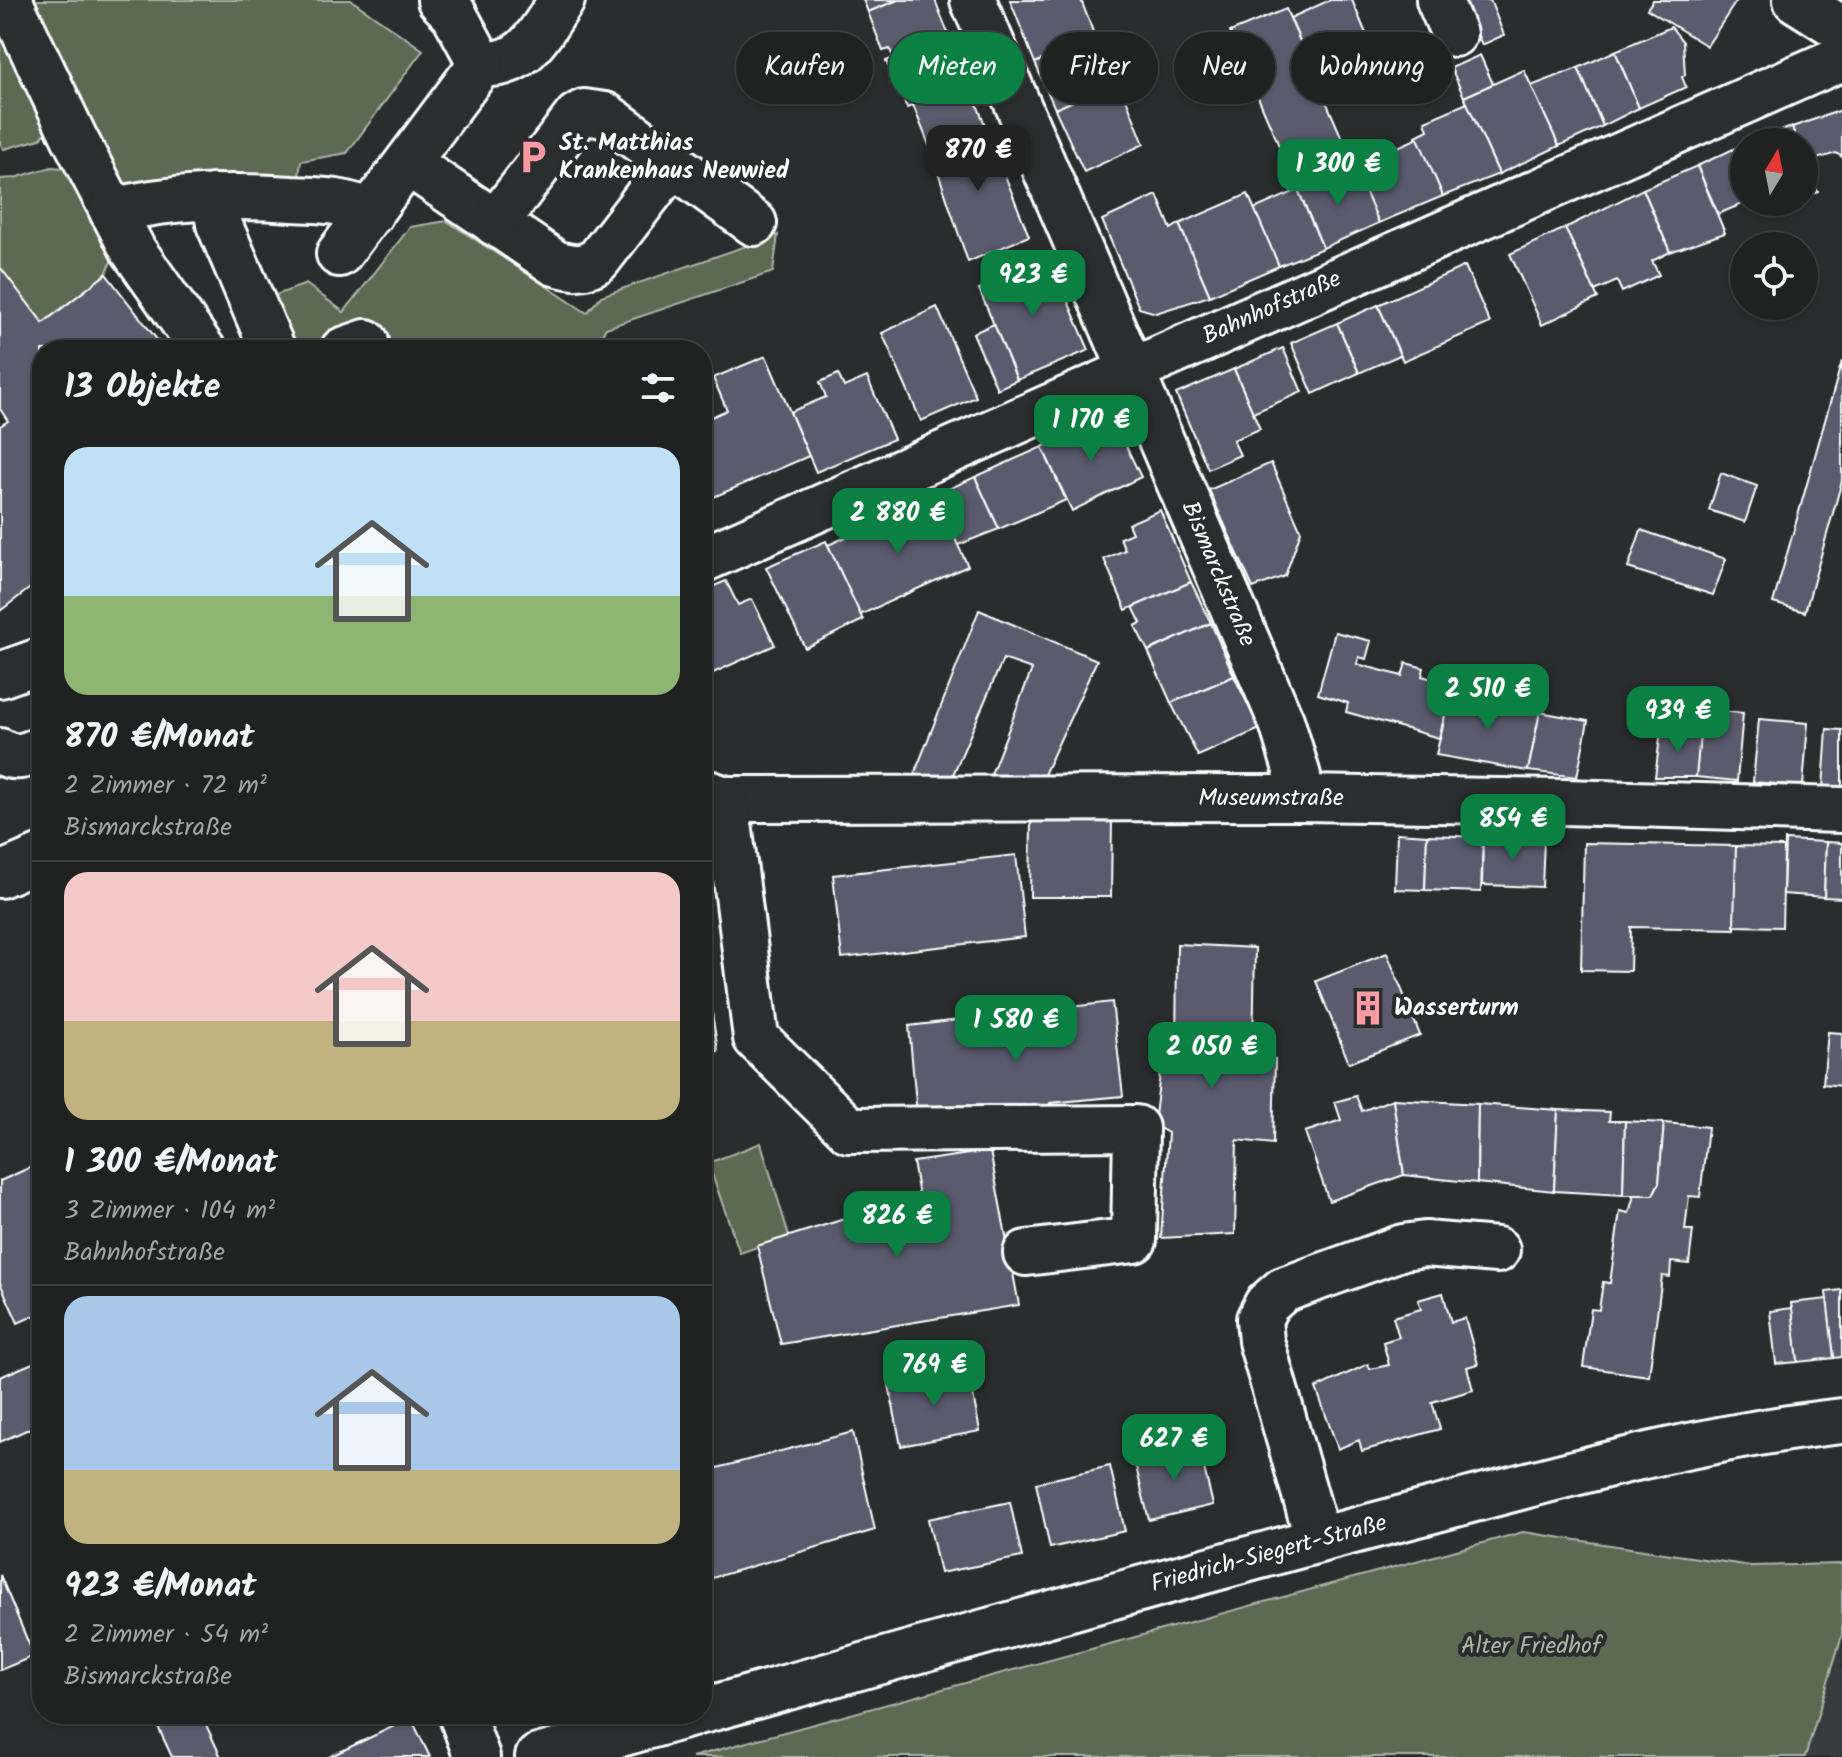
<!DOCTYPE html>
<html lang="de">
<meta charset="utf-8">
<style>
body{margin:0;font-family:Kalam,sans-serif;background:#2d2f2f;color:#f1f3f6;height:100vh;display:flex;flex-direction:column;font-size:30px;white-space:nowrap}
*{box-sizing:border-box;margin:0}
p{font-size:26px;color:#a2a4a5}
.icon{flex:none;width:44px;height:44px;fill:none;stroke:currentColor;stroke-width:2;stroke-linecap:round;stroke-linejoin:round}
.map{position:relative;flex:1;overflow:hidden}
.sheet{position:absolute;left:32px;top:340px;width:680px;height:1384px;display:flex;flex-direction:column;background:#202222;border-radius:32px;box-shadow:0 2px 6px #0004,0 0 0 2px #3d3f40}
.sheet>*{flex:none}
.banner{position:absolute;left:736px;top:32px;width:760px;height:72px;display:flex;gap:16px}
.needle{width:52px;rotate:10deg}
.fabs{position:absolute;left:1730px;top:128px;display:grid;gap:16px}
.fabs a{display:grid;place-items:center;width:88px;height:88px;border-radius:50%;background:#202222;box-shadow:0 2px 6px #0004,0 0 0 2px #3d3f40;font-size:40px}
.price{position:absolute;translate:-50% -68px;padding:0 18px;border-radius:16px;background:#0b8043;color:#fff;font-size:26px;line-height:52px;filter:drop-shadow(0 2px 4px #0008)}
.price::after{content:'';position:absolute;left:50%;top:48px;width:24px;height:18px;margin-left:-12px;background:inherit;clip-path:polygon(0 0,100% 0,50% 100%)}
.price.on{background:#222;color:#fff}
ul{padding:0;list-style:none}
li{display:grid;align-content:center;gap:16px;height:424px;padding:0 32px}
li+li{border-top:2px solid #3d3f40}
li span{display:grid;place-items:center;height:248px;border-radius:24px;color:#555}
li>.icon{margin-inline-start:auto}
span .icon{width:144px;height:144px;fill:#fffc;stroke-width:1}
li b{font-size:34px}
h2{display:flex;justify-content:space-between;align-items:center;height:96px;padding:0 32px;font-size:34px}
.chip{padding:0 28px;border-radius:36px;background:#202222;box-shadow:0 2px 6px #0004,0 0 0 2px #3d3f40;font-size:28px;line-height:72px}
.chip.on{background:#0b8043;color:#fff}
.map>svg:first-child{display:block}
.built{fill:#383b41}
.green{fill:#5d6b52;stroke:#aeb5a8;stroke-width:2}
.building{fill:#5a5c6e;stroke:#fff;stroke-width:2}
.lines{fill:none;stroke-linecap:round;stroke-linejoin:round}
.minor-casing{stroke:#fff;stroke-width:50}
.minor{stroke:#2a2d2e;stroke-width:44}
.labels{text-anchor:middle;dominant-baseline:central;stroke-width:8;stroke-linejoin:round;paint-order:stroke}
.poi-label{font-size:24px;font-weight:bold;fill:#fff;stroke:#2a2d2e;text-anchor:start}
.street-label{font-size:24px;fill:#fff;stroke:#2a2d2e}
.park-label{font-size:24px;fill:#aeb5a8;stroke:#2a2d2e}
</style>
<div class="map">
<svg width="1842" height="1757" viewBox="0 0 1842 1757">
<rect width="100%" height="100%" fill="#2a2d2e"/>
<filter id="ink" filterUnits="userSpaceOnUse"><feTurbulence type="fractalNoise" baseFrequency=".0125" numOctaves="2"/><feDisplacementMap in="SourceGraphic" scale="16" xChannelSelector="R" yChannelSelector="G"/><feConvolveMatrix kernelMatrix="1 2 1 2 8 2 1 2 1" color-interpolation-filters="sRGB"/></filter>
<g filter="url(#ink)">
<path class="built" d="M 1842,1635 L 1842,1757 L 1805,1757 Z"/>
<g class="green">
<path d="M 20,0 L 351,0 L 423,50 L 347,153 L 301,161 L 298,184 L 115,198 Z"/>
<path d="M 0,4 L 58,120 L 40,139 L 4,149 L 0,144 Z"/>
<path d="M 52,167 L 63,168 L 78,175 L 112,259 L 106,274 L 43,323 L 0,267 L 0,179 L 14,178 Z"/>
<path d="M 447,221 L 587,313 L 601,296 L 778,235 L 773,272 L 606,328 L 593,350 L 384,350 L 370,327 L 299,350 L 280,350 L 259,301 L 306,284 L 344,312 L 410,227 Z"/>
<path d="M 761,1143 L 789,1236 L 740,1253 L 708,1163 Z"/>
<path d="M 1523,1532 L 1751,1566 L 1842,1564 L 1842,1635 L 1805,1757 L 692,1757 Z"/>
</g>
<g class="building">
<path d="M 863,0 L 898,0 L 868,12 Z"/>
<path d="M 898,0 L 935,0 L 949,36 L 893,58 L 890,49 L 883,51 L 868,12 Z"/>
<path d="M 1010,0 L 1081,0 L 1095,37 L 1035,63 Z"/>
<path d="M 1330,0 L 1352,0 L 1370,43 L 1312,70 L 1290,18 Z"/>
<path d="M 1490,0 L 1504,35 L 1482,45 L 1463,1 Z"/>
<path d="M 1653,0 L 1737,0 L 1707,46 L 1647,9 Z"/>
<path d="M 1286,9 L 1354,166 L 1298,190 L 1230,32 Z"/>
<path d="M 1671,27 L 1683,42 L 1685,75 L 1682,77 L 1686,87 L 1639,108 L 1615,51 Z"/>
<path d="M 949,36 L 969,84 L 907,108 L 886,61 Z"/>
<path d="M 1095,37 L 1112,84 L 1055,109 L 1035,63 Z"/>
<path d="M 1615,51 L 1639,108 L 1603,126 L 1578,68 Z"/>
<path d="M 1480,55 L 1493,84 L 1464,97 L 1451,68 Z"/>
<path d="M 1578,68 L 1603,126 L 1559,146 L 1531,86 Z"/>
<path d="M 1524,70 L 1559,146 L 1499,174 L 1464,97 Z"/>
<path d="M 1119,81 L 1144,144 L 1084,172 L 1055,109 Z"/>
<path d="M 969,84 L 985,125 L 929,145 L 913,105 Z"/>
<path d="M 1467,103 L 1499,174 L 1443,196 L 1416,136 L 1428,130 L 1425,121 Z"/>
<path d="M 1842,110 L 1842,157 L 1836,153 L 1804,163 L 1804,142 L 1797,142 L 1792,127 Z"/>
<path d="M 985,125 L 1029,236 L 968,262 L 929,145 Z"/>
<path d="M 1792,127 L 1797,142 L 1748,142 Z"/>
<path d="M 1418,138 L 1443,196 L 1379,223 L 1354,166 Z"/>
<path d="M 1744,144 L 1744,202 L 1747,202 L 1718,214 L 1697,166 Z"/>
<path d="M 1804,163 L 1818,192 L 1804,198 Z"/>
<path d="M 1354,166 L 1379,223 L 1323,248 L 1298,190 Z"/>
<path d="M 1697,166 L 1725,233 L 1670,252 L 1643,189 Z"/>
<path d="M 1643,189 L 1670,252 L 1652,261 L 1659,275 L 1622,292 L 1617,281 L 1595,291 L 1565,228 Z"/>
<path d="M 1298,190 L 1323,248 L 1279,266 L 1254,209 Z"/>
<path d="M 1248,194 L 1279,266 L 1210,296 L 1179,224 Z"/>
<path d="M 1157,195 L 1171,229 L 1179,224 L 1210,296 L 1156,313 L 1139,308 L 1102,220 Z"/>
<path d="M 1777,202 L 1796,202 L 1780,210 Z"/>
<path d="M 1565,228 L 1598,298 L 1542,325 L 1510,254 Z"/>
<path d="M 1030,258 L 1034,269 L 1051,262 L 1089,350 L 1017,380 L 979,289 L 1004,279 L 1001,271 Z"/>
<path d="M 1465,266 L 1490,323 L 1403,361 L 1378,305 Z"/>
<path d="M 0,267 L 43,323 L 106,274 L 165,350 L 42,350 L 42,579 L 0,611 L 0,426 L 8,421 L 0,409 Z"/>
<path d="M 1378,305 L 1400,355 L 1359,373 L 1337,323 Z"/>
<path d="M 937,307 L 976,397 L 921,421 L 882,333 Z"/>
<path d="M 1337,323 L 1359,373 L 1313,394 L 1291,343 Z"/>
<path d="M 994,324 L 1017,380 L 997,389 L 973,333 Z"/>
<path d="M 1283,348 L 1302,392 L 1253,413 L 1234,369 Z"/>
<path d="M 766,356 L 809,456 L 702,502 L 702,421 L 727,410 L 713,378 Z"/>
<path d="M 1842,361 L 1842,481 L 1805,612 L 1773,603 Z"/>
<path d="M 1234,369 L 1260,429 L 1233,440 L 1240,455 L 1208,469 L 1176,394 Z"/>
<path d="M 838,374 L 844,387 L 867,377 L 894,439 L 816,472 L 790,412 L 826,397 L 820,382 Z"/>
<path d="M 1111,415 L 1141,477 L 1072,511 L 1042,447 Z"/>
<path d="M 1042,447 L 1066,500 L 999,529 L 975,477 Z"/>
<path d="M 1271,463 L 1301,531 L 1285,576 L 1253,588 L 1209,490 Z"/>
<path d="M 1721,473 L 1757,486 L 1745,522 L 1709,510 Z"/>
<path d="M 975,477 L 999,529 L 958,545 L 935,495 Z"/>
<path d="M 935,498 L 968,566 L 860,615 L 828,545 Z"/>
<path d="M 1160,510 L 1191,582 L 1126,610 L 1104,559 L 1125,550 L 1120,538 L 1132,533 L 1128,524 Z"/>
<path d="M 1641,530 L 1726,559 L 1713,595 L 1628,568 Z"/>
<path d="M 826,541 L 863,620 L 805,648 L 766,567 Z"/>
<path d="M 726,581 L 738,605 L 752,599 L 775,645 L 702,678 L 702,591 Z"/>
<path d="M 1191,582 L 1211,623 L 1148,651 L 1135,626 L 1141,623 L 1133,607 Z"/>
<path d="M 979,610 L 1097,660 L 1041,781 L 988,782 L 1032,669 L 1003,659 L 952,777 L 912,780 Z"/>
<path d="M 1211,623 L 1234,676 L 1171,703 L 1148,651 Z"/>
<path d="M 1335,632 L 1371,641 L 1366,659 L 1359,657 L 1357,664 L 1402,676 L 1406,663 L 1424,668 L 1422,676 L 1436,680 L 1434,687 L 1451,691 L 1439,738 L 1346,712 L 1348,703 L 1318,694 Z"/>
<path d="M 1234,676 L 1260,729 L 1198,756 L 1171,703 Z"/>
<path d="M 1451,691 L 1540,712 L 1528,771 L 1436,755 Z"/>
<path d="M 1702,710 L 1743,713 L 1737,781 L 1696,777 Z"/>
<path d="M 1540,712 L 1588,721 L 1577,777 L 1528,771 Z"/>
<path d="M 1759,719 L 1808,723 L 1803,786 L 1753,782 Z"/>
<path d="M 1661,729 L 1700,734 L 1696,777 L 1655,777 Z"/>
<path d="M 1827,729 L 1842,730 L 1842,789 L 1823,788 Z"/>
<path d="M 1112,819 L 1111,897 L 1030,897 L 1031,820 Z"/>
<path d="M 1397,833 L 1427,835 L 1425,890 L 1395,889 Z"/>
<path d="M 1427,835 L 1483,837 L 1481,892 L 1425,890 Z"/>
<path d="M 1483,837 L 1544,840 L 1542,887 L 1482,885 Z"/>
<path d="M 1785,840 L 1826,842 L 1824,897 L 1783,894 Z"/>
<path d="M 1826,842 L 1842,843 L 1842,898 L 1824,897 Z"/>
<path d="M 1584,843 L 1736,846 L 1735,929 L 1631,927 L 1630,971 L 1581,970 Z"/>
<path d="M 1736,846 L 1784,847 L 1782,927 L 1734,926 Z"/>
<path d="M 1016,855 L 1025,937 L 842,958 L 833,875 Z"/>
<path d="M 1177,944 L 1255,948 L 1253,1054 L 1275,1059 L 1273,1144 L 1237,1140 L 1235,1234 L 1161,1238 L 1168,1133 L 1154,1125 L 1161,1064 L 1176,1055 Z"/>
<path d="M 702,950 L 718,1051 L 702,1054 Z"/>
<path d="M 1387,953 L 1420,1035 L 1349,1063 L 1316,981 Z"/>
<path d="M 1112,1002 L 1123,1096 L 1050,1103 L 1050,1122 L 917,1115 L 909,1026 Z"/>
<path d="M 1828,1032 L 1842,1033 L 1842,1086 L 1823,1084 Z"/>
<path d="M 1356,1096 L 1362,1111 L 1393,1099 L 1404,1175 L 1329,1201 L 1305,1132 L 1341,1120 L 1335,1102 Z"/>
<path d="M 1393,1099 L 1478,1104 L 1477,1183 L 1404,1175 Z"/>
<path d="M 1478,1104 L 1558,1110 L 1554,1191 L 1477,1183 Z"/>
<path d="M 1558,1110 L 1610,1112 L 1609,1121 L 1625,1121 L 1623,1195 L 1554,1191 Z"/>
<path d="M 1625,1121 L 1664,1123 L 1659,1183 L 1653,1195 L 1623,1195 Z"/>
<path d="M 1664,1123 L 1708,1127 L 1700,1197 L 1689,1196 L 1685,1230 L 1693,1230 L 1689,1264 L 1671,1262 L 1670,1277 L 1662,1276 L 1649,1376 L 1583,1367 L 1591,1309 L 1599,1310 L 1603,1282 L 1610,1283 L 1620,1211 L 1629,1213 L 1634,1195 L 1653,1195 L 1659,1183 Z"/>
<path d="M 990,1151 L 1019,1305 L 781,1344 L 757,1246 L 919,1196 L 913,1162 Z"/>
<path d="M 42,1162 L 42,1312 L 18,1323 L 0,1283 L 0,1181 Z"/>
<path d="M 1842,1290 L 1842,1357 L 1834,1358 L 1826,1292 Z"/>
<path d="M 1443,1293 L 1451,1322 L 1465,1318 L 1478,1364 L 1467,1367 L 1473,1390 L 1432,1402 L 1440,1429 L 1362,1451 L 1359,1440 L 1338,1449 L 1316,1388 L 1368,1364 L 1370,1369 L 1389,1365 L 1383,1342 L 1399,1337 L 1393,1317 L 1421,1309 L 1418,1300 Z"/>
<path d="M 1827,1299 L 1834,1358 L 1798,1362 L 1791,1303 Z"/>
<path d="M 1792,1308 L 1798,1362 L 1776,1364 L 1770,1311 Z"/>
<path d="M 42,1359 L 42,1423 L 0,1442 L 0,1377 Z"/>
<path d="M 968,1370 L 980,1431 L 901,1446 L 889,1385 Z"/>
<path d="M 853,1432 L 875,1530 L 702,1581 L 702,1472 Z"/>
<path d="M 1198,1443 L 1213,1505 L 1149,1520 L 1134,1459 Z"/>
<path d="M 1110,1466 L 1125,1531 L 1050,1548 L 1036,1483 Z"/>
<path d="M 1010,1502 L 1022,1557 L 940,1573 L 928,1519 Z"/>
<path d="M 0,1575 L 34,1656 L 0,1670 Z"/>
<path d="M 152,1714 L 201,1714 L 221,1757 L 172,1757 Z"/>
<path d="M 411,1718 L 430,1757 L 329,1757 Z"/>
</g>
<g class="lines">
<g class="minor-casing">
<g id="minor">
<path d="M 9,0 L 75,139 L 133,250 L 203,350"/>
<path d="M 440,0 L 454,14 L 481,64"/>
<path d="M 973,0 L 1282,723 L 1298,776 L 1299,798"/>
<path d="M 1439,0 L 1454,34"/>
<path d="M 1796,0 L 1842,29"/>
<path d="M 481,64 C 526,67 539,33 562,0"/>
<path d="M 408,163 L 555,263 C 573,268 582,270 598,260 L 672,164"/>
<path d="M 214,197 L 219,224 L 273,350"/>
<path d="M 112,211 C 172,196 231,195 292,199 C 320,200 346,200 371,213"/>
<path d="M 495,223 L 577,116 L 584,112 L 605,115 L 754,223"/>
<path d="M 339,254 L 481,64"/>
<path d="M 343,350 L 366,342"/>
<path d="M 702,560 L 1842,58"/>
<path d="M 0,675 L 42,660"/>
<path d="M 0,751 C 15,761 27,755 42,749"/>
<path d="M 702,791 L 726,799 L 1299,798 L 1563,802 L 1842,810"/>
<path d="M 726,799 L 756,1038 L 849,1130 L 1136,1128 L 1134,1240 L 1026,1253"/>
<path d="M 0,875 L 42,857"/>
<path d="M 1318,1540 L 1261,1341 L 1259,1319 L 1267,1304 L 1283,1290 L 1403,1247 L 1425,1244 L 1497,1250"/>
<path d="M 702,1711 C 940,1645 1178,1576 1418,1514 C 1558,1477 1698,1437 1842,1421"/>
<path d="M 461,1714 L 477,1757"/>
<path d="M 538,1757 L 692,1714"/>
</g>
</g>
<use href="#minor" class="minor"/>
</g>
</g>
<defs>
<g id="parking-bare" transform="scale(2.76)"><path d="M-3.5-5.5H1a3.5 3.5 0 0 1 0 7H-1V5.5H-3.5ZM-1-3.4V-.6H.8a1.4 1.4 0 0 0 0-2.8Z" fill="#ff9aa2" stroke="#2a2d2e" stroke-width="2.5" paint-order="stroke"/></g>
<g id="building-bare" transform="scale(2.76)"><path d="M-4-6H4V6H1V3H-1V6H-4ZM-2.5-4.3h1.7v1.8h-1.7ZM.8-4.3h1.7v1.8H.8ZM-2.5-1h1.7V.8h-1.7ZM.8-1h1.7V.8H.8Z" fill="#ff9aa2" stroke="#2a2d2e" stroke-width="2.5" paint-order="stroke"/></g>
</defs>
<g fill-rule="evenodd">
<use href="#parking-bare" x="533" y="157"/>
<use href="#building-bare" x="1368" y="1008"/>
</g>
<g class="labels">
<g class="poi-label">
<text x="559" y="143">St. Matthias<tspan x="559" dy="28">Krankenhaus Neuwied</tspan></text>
<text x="1394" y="1008">Wasserturm</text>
</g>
<g class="street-label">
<text transform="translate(1272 308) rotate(-24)">Bahnhofstraße</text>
<text transform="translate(1218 574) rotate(67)">Bismarckstraße</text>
<text x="1271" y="798">Museumstraße</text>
<text transform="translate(1269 1554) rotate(-15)">Friedrich-Siegert-Straße</text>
</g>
<g class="park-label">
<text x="1531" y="1646">Alter Friedhof</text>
</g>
</g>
</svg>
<div class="fabs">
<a><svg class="needle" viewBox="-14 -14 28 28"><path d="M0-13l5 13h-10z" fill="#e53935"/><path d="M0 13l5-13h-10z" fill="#a2a4a5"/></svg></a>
<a><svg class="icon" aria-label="locate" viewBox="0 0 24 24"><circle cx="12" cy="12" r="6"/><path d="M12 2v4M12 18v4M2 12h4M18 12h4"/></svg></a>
</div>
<b class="price on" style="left:978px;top:193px">870 €</b>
<b class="price" style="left:1338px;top:207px">1 300 €</b>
<b class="price" style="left:1033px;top:318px">923 €</b>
<b class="price" style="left:1091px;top:463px">1 170 €</b>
<b class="price" style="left:898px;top:556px">2 880 €</b>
<b class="price" style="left:1488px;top:732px">2 510 €</b>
<b class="price" style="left:1678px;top:754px">939 €</b>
<b class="price" style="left:1513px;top:862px">854 €</b>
<b class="price" style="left:1016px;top:1063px">1 580 €</b>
<b class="price" style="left:1212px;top:1090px">2 050 €</b>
<b class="price" style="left:897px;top:1259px">826 €</b>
<b class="price" style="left:934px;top:1408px">769 €</b>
<b class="price" style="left:1174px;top:1482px">627 €</b>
<div class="banner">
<a class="chip">Kaufen</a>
<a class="chip on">Mieten</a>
<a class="chip">Filter</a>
<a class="chip">Neu</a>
<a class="chip">Wohnung</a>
</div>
<section class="sheet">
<h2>13 Objekte<svg class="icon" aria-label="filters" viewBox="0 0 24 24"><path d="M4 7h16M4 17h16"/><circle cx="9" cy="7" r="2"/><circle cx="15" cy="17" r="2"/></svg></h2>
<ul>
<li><span style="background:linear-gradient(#bfe0f5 60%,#8fb573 0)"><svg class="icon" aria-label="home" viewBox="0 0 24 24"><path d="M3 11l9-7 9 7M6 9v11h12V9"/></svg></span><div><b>870 €/Monat</b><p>2 Zimmer · 72 m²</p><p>Bismarckstraße</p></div></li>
<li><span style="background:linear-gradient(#f6c9c9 60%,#c2b280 0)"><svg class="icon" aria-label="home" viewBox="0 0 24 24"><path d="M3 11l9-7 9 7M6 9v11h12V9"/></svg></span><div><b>1 300 €/Monat</b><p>3 Zimmer · 104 m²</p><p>Bahnhofstraße</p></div></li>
<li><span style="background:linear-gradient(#a9c7e8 70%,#c2b280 0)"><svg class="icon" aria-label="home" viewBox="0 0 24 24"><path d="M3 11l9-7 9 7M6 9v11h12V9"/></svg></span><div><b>923 €/Monat</b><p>2 Zimmer · 54 m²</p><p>Bismarckstraße</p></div></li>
</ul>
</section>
</div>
